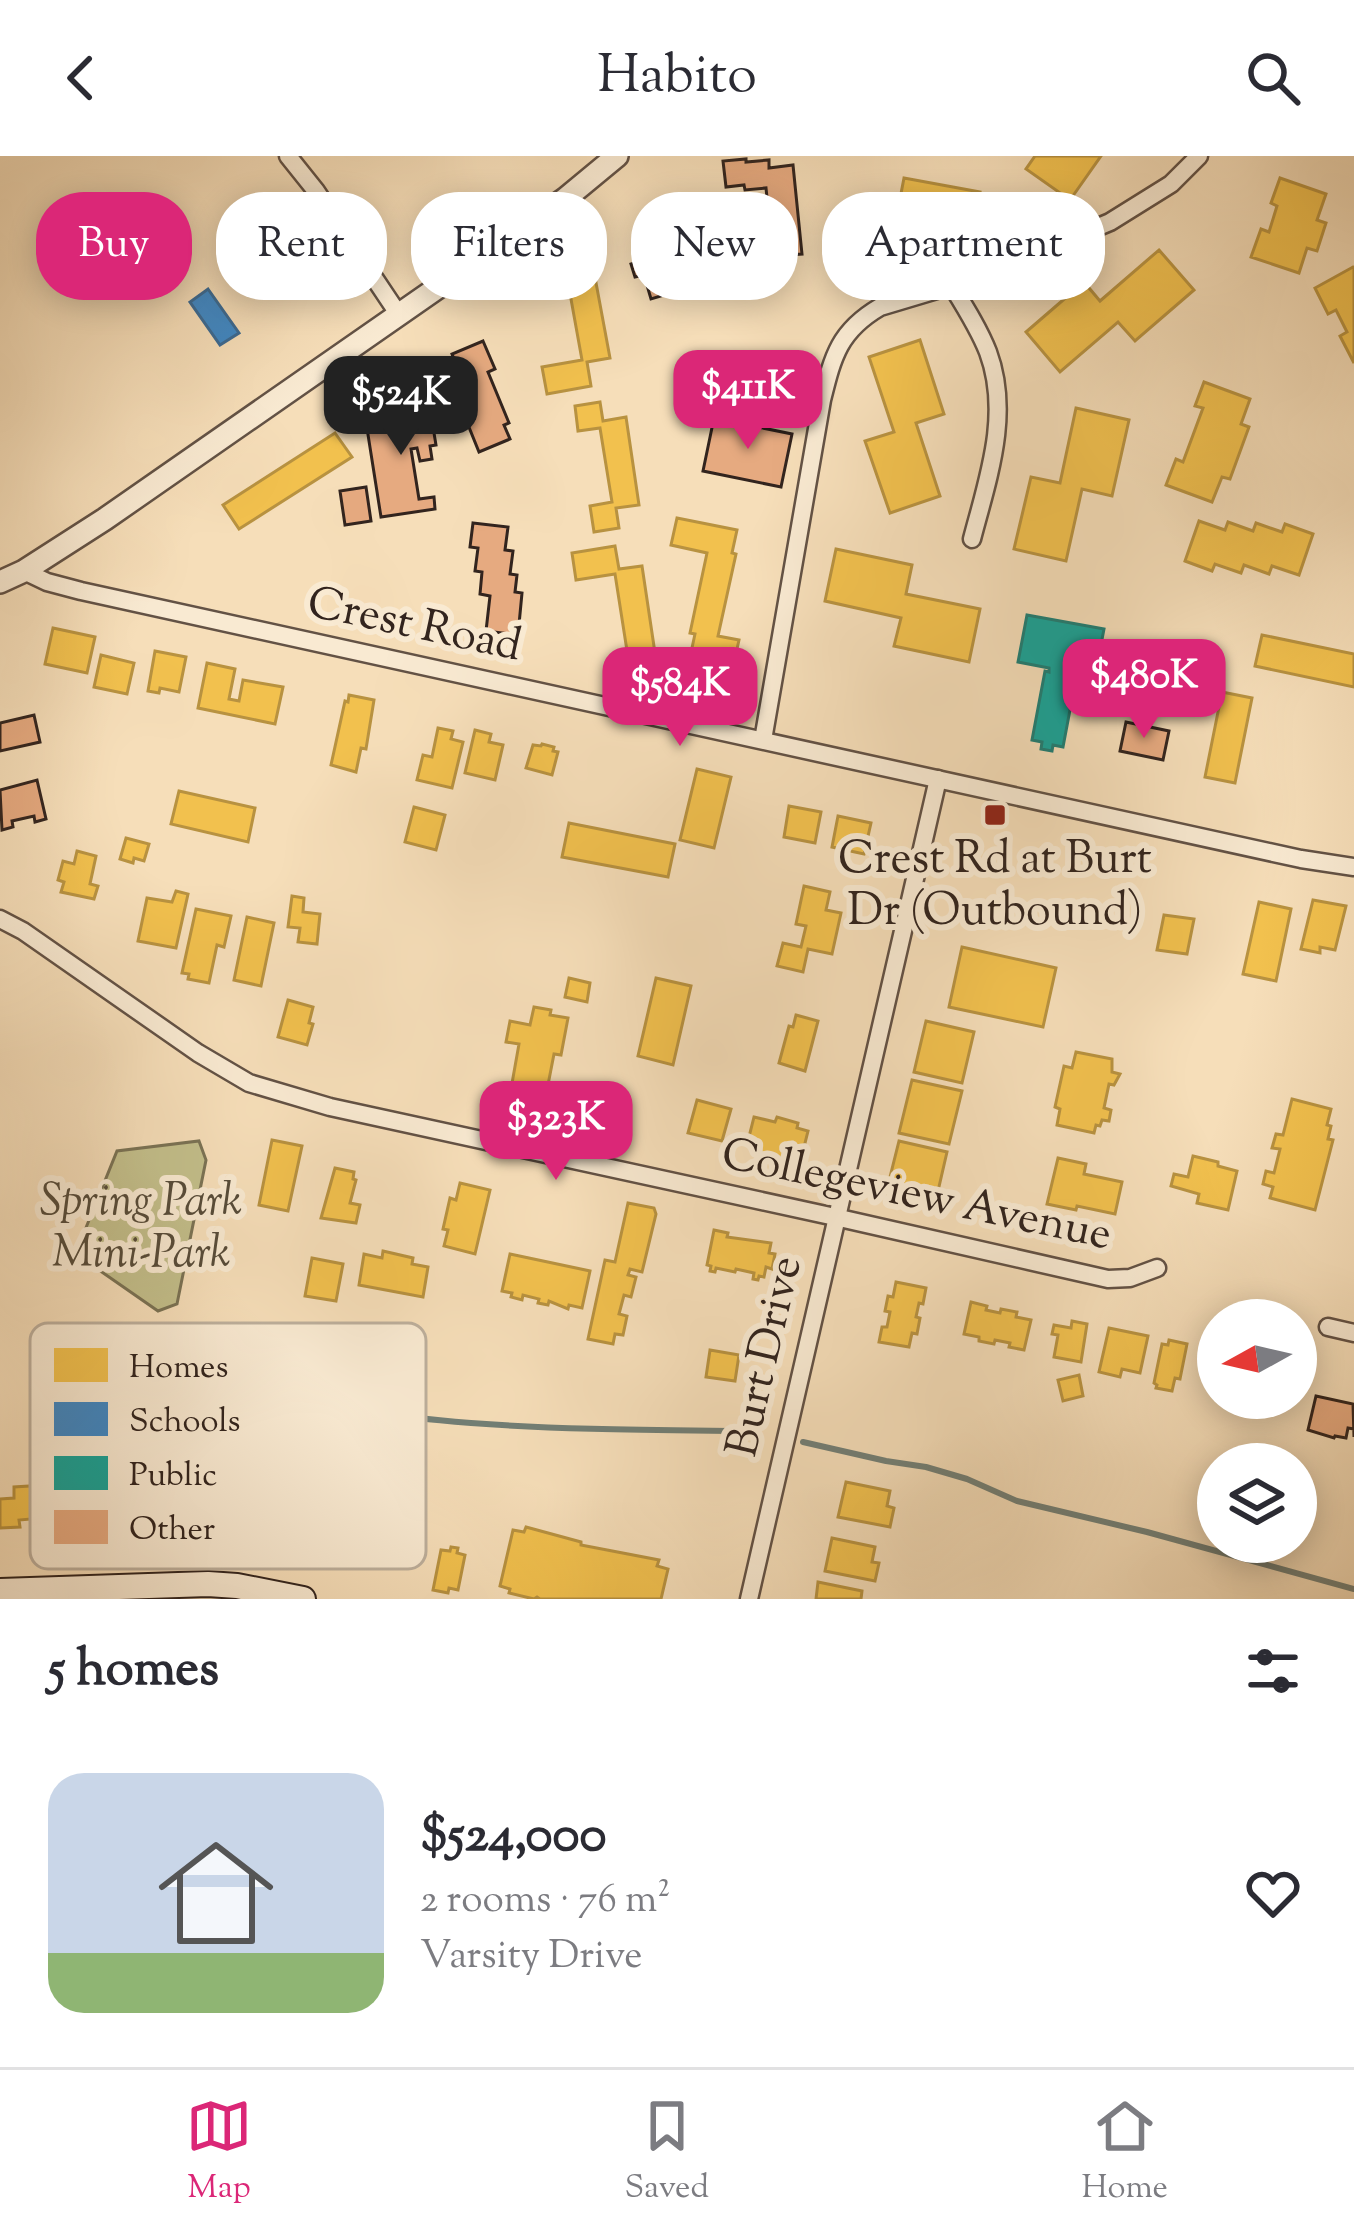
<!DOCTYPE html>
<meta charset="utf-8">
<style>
body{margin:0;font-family:"Sorts Mill Goudy",serif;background:#f2f2f3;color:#2b2b33;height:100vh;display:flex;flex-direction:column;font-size:45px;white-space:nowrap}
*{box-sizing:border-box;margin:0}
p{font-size:39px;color:#7c7c81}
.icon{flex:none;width:66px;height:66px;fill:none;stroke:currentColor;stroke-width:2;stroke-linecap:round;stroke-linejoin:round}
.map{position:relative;height:1443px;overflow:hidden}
.drawer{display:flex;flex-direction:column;background:#fff;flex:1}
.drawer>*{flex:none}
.top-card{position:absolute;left:36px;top:36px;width:1284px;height:108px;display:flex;gap:24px}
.needle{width:78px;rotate:262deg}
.tools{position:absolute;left:1197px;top:1143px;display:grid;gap:24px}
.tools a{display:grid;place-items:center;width:120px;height:120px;border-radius:50%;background:#fff;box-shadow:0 6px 30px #0003;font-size:60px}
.price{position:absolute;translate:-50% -102px;padding:0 27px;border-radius:24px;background:#db2777;color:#fff;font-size:39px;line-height:78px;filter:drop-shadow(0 3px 6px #0008)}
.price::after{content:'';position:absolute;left:50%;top:72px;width:36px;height:27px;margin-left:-18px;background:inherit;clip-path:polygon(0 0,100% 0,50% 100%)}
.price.active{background:#222;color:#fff}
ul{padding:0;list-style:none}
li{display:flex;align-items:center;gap:36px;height:300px;padding:0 48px}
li+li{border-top:3px solid #e1e1e2}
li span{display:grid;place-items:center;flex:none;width:336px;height:240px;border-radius:36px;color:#555}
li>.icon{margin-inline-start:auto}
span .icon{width:144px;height:144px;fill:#fffc;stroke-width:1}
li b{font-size:51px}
h2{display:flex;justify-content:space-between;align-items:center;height:144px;padding:0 48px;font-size:51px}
.tag{padding:0 42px;border-radius:48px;background:#fff;box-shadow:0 6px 30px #0003;font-size:42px;line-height:108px}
.tag.active{background:#db2777;color:#fff}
header{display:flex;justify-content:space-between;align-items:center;height:156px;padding:0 48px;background:#fff;font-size:54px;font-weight:600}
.tabs{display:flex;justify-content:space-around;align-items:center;height:168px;border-top:3px solid #e1e1e2;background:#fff;font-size:33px;color:#7c7c81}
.tabs a{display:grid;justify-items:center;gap:6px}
.tabs .active{color:#db2777}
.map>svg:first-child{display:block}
.green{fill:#c3bf8b;stroke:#7a7254;stroke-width:3}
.homes{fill:#f2c14e;stroke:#b89240;stroke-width:3}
.schools{fill:#3f88c5;stroke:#3b6a93;stroke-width:3}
.public{fill:#17a398;stroke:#1f7d73;stroke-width:3}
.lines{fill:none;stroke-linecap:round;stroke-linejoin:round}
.stream{stroke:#727f76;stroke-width:6}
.building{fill:#e6aa80;stroke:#32241e;stroke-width:3}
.minor-casing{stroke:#635245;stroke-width:21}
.tertiary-casing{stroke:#635245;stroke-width:26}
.secondary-casing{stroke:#32241e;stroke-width:28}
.minor{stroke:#f9ead2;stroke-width:16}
.tertiary{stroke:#f9ead2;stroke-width:21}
.secondary{stroke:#f9ead2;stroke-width:24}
.poi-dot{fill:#8f2418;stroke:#f9ead2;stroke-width:4.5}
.labels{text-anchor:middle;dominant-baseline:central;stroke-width:12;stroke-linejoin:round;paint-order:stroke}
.street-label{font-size:45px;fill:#32241e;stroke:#f9ead2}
.poi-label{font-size:45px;fill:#32241e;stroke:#f9ead2}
.park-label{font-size:45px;font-style:italic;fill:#564b39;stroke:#f9ead2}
.key{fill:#f9ead2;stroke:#bdaf9c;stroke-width:3}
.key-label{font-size:33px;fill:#32241e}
</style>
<header><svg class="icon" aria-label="back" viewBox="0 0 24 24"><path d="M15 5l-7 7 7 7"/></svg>Habito<svg class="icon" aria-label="search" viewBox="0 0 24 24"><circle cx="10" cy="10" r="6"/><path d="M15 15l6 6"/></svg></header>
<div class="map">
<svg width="1354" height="1443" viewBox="0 0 1354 1443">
<rect width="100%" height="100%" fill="#f6deb9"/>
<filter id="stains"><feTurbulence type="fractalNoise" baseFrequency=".00167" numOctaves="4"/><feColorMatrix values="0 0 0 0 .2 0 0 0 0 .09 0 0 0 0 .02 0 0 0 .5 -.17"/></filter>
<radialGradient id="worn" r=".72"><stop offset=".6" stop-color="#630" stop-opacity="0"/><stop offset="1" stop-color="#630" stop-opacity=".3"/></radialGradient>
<path class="green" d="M 199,985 L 206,1004 L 177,1148 L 158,1155 L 86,1105 L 81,1084 L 117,995 Z"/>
<g class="homes">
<path d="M 1035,0 L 1101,0 L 1070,44 L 1026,13 Z"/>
<path d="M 904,22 L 980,36 L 971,88 L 894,74 Z"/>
<path d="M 1280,22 L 1326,38 L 1317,64 L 1326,67 L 1317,95 L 1307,92 L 1299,117 L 1251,101 L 1261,73 L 1269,76 L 1277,50 L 1271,47 Z"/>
<path d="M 1159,94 L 1194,134 L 1135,185 L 1118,166 L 1060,216 L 1026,176 L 1084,126 L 1100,145 Z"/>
<path d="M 1353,111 L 1354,112 L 1354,207 L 1340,180 L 1347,176 L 1336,154 L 1328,158 L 1315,132 Z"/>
<path d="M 594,116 L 610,202 L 587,206 L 591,230 L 547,238 L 542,211 L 582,204 L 567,121 Z"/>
<path d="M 920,184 L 944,258 L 916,267 L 940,340 L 890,357 L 865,285 L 894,276 L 869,201 Z"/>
<path d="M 1204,226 L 1250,243 L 1241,268 L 1249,271 L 1230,323 L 1222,321 L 1212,346 L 1166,329 L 1176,303 L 1183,306 L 1203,252 L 1195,250 Z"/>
<path d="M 600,246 L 603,265 L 626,261 L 639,349 L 616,352 L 619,372 L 594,376 L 590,350 L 612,346 L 600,272 L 578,275 L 575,250 Z"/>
<path d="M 1076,252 L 1129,264 L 1112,340 L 1082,333 L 1066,405 L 1014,393 L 1031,321 L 1060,327 Z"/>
<path d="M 335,277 L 352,301 L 239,373 L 223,349 Z"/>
<path d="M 677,362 L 737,374 L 732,397 L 736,398 L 718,480 L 739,484 L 733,511 L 690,501 L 695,478 L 690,477 L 707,397 L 671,389 Z"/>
<path d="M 1199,365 L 1225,374 L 1228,366 L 1253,375 L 1256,367 L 1282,376 L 1285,368 L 1313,378 L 1299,419 L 1272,410 L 1269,418 L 1244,409 L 1241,417 L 1215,408 L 1212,415 L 1185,405 Z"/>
<path d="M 615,390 L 619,413 L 642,410 L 655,497 L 628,501 L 615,418 L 576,424 L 572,397 Z"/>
<path d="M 836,393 L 912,409 L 906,438 L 980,453 L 969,506 L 894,490 L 901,462 L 825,445 Z"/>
<path d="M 53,472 L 95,481 L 87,517 L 45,508 Z"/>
<path d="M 1262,479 L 1354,498 L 1354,531 L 1255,510 Z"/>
<path d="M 155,495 L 186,501 L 179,536 L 160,532 L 159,537 L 148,535 Z"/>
<path d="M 101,499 L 134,507 L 127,538 L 94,531 Z"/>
<path d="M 207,507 L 235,513 L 229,543 L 239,545 L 243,524 L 283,531 L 275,568 L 198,552 Z"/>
<path d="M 1222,536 L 1252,542 L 1235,627 L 1205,621 Z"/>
<path d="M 349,539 L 374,544 L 366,593 L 361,592 L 356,616 L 331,609 L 345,545 L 348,546 Z"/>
<path d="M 438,572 L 453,575 L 451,583 L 463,586 L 452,632 L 417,624 L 423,599 L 432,601 Z"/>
<path d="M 475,574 L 491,578 L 489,586 L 503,589 L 495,624 L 465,617 Z"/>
<path d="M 542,588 L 554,591 L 553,595 L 558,596 L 552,619 L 526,612 L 533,589 L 541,590 Z"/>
<path d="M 697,613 L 731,621 L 714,692 L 680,684 Z"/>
<path d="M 179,635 L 255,652 L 248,686 L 171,668 Z"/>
<path d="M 789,650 L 821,656 L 815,687 L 784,681 Z"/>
<path d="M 414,651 L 445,659 L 436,694 L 405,686 Z"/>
<path d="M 838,660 L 871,667 L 864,698 L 832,691 Z"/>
<path d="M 569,667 L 675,688 L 668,721 L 562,701 Z"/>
<path d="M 126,682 L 149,688 L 144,705 L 134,702 L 133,707 L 120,703 Z"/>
<path d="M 77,695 L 96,700 L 90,728 L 98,730 L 94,743 L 61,736 L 64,726 L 58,724 L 63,705 L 74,708 Z"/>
<path d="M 804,730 L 830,736 L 826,754 L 841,757 L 832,798 L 808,793 L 803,816 L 777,810 L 783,787 L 801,791 L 806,770 L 796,768 Z"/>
<path d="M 176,735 L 188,738 L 176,792 L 138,785 L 147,742 L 172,746 Z"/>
<path d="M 292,740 L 304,742 L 303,756 L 320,758 L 317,788 L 298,786 L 300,772 L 288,771 Z"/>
<path d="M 1313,744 L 1346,750 L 1335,794 L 1320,791 L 1320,797 L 1301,793 Z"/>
<path d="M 1259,746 L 1291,753 L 1276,825 L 1243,818 Z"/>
<path d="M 196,753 L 231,760 L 224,791 L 217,789 L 209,827 L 188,823 L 189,818 L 182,817 Z"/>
<path d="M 1164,759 L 1194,763 L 1187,798 L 1157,794 Z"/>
<path d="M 247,761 L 274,767 L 261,830 L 234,824 Z"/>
<path d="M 962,791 L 1056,812 L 1043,871 L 949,851 Z"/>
<path d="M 569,822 L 590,827 L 587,846 L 565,841 Z"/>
<path d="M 656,822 L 691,830 L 673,909 L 638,900 Z"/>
<path d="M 288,844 L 313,851 L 309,867 L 313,868 L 307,889 L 278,881 Z"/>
<path d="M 534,851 L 551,854 L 550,859 L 568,862 L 561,899 L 554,898 L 546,939 L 532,937 L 529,951 L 507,947 L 508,941 L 524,944 L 525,935 L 511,933 L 519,888 L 506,886 L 510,865 L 530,869 Z"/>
<path d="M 796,859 L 818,865 L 805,915 L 779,907 L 789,870 L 793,871 Z"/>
<path d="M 926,865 L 974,876 L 962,927 L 914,916 Z"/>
<path d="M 1076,896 L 1112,903 L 1112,916 L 1120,918 L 1114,929 L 1109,928 L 1104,952 L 1111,954 L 1109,965 L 1102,964 L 1100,970 L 1096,969 L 1094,977 L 1057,969 L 1060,953 L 1055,951 L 1064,910 L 1072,912 Z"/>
<path d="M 912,924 L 962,935 L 949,988 L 899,977 Z"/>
<path d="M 1292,943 L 1331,953 L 1327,969 L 1331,970 L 1328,983 L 1333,984 L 1315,1054 L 1270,1042 L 1273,1031 L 1263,1028 L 1266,1015 L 1274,1017 L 1280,993 L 1272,992 L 1276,978 L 1283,979 Z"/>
<path d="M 697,944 L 731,953 L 722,985 L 688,977 Z"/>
<path d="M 754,961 L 775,966 L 777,961 L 798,967 L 797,972 L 808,975 L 800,1007 L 757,996 L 758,992 L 747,989 Z"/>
<path d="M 272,984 L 302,990 L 288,1055 L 259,1049 Z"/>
<path d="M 899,985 L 947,996 L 935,1048 L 886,1037 Z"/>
<path d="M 1193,1000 L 1218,1006 L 1218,1010 L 1237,1015 L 1228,1054 L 1197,1047 L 1199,1038 L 1171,1030 L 1174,1018 L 1188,1021 Z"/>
<path d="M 1058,1002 L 1086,1008 L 1084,1018 L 1122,1026 L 1115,1058 L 1077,1050 L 1076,1054 L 1047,1048 Z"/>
<path d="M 335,1012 L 354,1016 L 353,1023 L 356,1024 L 350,1047 L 360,1049 L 356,1067 L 321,1062 Z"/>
<path d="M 460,1027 L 490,1034 L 475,1098 L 444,1090 L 448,1074 L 443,1073 L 450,1042 L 456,1044 Z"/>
<path d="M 628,1047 L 654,1052 L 656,1058 L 642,1116 L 630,1113 L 628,1119 L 636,1121 L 631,1141 L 624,1139 L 619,1158 L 627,1160 L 623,1179 L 615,1178 L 613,1188 L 588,1183 L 605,1104 L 615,1106 Z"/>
<path d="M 714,1074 L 728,1077 L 727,1081 L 771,1087 L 769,1097 L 775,1098 L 772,1113 L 766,1111 L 764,1121 L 759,1120 L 758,1124 L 753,1123 L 754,1117 L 736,1113 L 735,1116 L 716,1112 L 715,1116 L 710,1115 L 711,1110 L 707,1109 Z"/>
<path d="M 383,1095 L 413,1102 L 412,1108 L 428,1111 L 423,1141 L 359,1129 L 364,1098 L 382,1102 Z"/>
<path d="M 510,1098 L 590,1115 L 582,1152 L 569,1149 L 568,1153 L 549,1145 L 548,1149 L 538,1147 L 539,1143 L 523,1139 L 522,1144 L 511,1141 L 512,1137 L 502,1135 Z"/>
<path d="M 312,1102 L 343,1108 L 336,1145 L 305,1140 Z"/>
<path d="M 896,1126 L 926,1132 L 923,1148 L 919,1147 L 916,1161 L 920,1162 L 917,1178 L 912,1177 L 909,1191 L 879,1186 L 882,1171 L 887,1171 L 890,1156 L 885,1155 L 888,1140 L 893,1141 Z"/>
<path d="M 971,1146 L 987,1150 L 986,1154 L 1000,1157 L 1001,1153 L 1017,1156 L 1016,1161 L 1031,1164 L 1024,1194 L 1009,1191 L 1010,1187 L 995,1184 L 994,1188 L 979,1185 L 979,1181 L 964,1178 Z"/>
<path d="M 1072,1165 L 1087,1168 L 1081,1206 L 1054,1201 L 1058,1179 L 1052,1178 L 1054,1169 L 1071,1172 Z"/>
<path d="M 1109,1172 L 1148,1180 L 1140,1217 L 1122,1213 L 1120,1221 L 1099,1216 Z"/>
<path d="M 1169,1184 L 1187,1188 L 1180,1223 L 1175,1222 L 1172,1235 L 1156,1232 L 1157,1229 L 1154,1227 L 1162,1188 L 1168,1189 Z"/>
<path d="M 710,1194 L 739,1199 L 735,1225 L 706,1221 Z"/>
<path d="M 1079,1219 L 1083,1240 L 1063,1245 L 1058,1224 Z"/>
<path d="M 155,1310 L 158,1340 L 112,1344 L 113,1350 L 64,1353 L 65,1360 L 19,1364 L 20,1371 L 0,1372 L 0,1343 L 14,1342 L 14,1331 L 62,1328 L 62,1323 L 107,1320 L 106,1313 Z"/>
<path d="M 846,1326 L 890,1335 L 887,1350 L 894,1352 L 890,1371 L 838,1361 Z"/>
<path d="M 526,1371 L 581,1386 L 581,1389 L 659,1404 L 657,1410 L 668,1413 L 661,1443 L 540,1443 L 537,1441 L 534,1443 L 509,1437 L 510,1433 L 500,1430 L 513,1374 L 524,1376 Z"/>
<path d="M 832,1382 L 875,1391 L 872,1406 L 879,1407 L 875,1425 L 825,1415 Z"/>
<path d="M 451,1391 L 458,1392 L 457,1397 L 465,1399 L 458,1434 L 449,1432 L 448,1437 L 433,1434 L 441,1394 L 450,1395 Z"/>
<path d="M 818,1426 L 862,1435 L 861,1443 L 816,1443 Z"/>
</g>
<path class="schools" d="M 208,133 L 239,177 L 220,189 L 190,146 Z"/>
<path class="public" d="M 1027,459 L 1104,473 L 1095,520 L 1074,516 L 1073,521 L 1076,522 L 1063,591 L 1053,589 L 1052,595 L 1041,593 L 1042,586 L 1032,584 L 1045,515 L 1049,516 L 1049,512 L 1018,506 Z"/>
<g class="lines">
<g class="stream">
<path d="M 264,1230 C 335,1254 397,1261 471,1267 C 563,1274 654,1274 746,1275"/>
<path d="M 803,1286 L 886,1305 L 926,1311 L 967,1323 L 1017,1345 L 1147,1376 L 1354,1433"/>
</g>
</g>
<g class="building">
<path d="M 746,3 L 746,6 L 769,4 L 769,12 L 793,9 L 802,98 L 773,100 L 766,32 L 745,34 L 744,29 L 726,31 L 723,5 Z"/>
<path d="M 716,68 L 724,94 L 664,112 L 671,137 L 651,143 L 644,119 L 635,121 L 631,108 L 638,106 L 634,93 Z"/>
<path d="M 483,185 L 495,213 L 488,216 L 509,267 L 504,269 L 510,283 L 479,296 L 454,234 L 465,230 L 452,198 Z"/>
<path d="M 429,247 L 436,289 L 430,290 L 432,303 L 420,305 L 417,292 L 411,293 L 419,343 L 434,341 L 435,353 L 381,361 L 366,266 L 396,261 L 395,252 Z"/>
<path d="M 714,262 L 792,278 L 781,331 L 703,315 Z"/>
<path d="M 366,331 L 371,365 L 345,369 L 340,335 Z"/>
<path d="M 473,367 L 508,371 L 505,394 L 513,395 L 510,418 L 517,419 L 515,436 L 522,437 L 518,479 L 486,475 L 490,440 L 480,438 L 482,416 L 475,415 L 478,392 L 470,391 Z"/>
<path d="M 34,559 L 40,586 L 0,595 L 0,567 Z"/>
<path d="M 1126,566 L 1169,575 L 1163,604 L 1120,595 Z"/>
<path d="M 37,624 L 46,663 L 35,666 L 34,660 L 12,665 L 13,671 L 2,674 L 0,634 Z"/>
<path d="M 1316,1240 L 1353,1248 L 1354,1281 L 1354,1273 L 1348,1272 L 1346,1282 L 1335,1280 L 1334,1282 L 1308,1274 Z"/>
</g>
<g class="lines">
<g class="minor-casing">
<g id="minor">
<path d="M 288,0 L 316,35 L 399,159"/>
<path d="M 952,130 C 965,151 979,173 988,196 C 1011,258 988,322 972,383"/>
<path d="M 24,415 L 47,426 L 81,435 L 1301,703 L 1354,711"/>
<path d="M 763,584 L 822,244 C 833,200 839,175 880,151 L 977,122 L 1110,66 L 1171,28 L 1199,0"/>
<path d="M 0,763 L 23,775 L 198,897 L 249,927 L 330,951 L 835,1061 L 1108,1123 L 1130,1122 L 1157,1112"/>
<path d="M 1328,1171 L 1354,1177"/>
<path d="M 749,1443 L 938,623"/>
</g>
</g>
<g class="tertiary-casing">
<path id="tertiary" d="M 0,426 L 24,415 L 105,363 L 565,43 L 617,0"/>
</g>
<g class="secondary-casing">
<path id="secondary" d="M 0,1435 L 208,1428 L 237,1430 L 303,1443"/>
</g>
<use href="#minor" class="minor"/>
<use href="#tertiary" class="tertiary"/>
<use href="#secondary" class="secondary"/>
</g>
<rect class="poi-dot" x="983" y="647" width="24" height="24" rx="6"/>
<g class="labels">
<g class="street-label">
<text transform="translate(414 471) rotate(12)">Crest Road</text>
<text transform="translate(916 1041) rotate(12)">Collegeview Avenue</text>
<text transform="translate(767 1201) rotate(-77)">Burt Drive</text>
</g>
<g class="poi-label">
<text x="995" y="705">Crest Rd at Burt<tspan x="995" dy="52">Dr (Outbound)</tspan></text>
</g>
<g class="park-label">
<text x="141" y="1047">Spring Park<tspan x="141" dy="52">Mini-Park</tspan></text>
</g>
</g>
<rect x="30" y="1167" width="396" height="246" rx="18" class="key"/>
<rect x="54" y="1192" width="54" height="34" fill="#f2c14e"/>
<rect x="54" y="1246" width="54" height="34" fill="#3f88c5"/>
<rect x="54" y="1300" width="54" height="34" fill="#17a398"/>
<rect x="54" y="1354" width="54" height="34" fill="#e6aa80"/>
<g class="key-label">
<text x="129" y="1221">Homes</text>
<text x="129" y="1275">Schools</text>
<text x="129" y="1329">Public</text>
<text x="129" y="1383">Other</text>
</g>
<rect width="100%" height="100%" filter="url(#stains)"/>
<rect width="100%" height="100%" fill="url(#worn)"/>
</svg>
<div class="tools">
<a><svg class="needle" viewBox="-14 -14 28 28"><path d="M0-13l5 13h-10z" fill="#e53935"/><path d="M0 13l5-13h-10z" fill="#7c7c81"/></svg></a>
<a><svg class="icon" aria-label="layers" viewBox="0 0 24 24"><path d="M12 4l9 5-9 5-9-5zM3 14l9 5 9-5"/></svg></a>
</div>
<b class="price" style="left:748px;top:296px">$411K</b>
<b class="price active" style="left:401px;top:302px">$524K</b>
<b class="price" style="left:1144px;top:585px">$480K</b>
<b class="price" style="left:680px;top:593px">$584K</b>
<b class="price" style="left:556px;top:1027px">$323K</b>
<div class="top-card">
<a class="tag active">Buy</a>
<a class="tag">Rent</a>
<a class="tag">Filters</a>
<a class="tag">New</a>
<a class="tag">Apartment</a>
</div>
</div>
<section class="drawer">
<h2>5 homes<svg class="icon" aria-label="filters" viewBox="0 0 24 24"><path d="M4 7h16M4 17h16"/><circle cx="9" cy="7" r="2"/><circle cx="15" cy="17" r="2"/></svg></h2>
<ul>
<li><span style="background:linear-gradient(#c9d6e8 75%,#8fb573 0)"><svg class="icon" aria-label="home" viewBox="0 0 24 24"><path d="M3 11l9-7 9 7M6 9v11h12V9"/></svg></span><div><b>$524,000</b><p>2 rooms · 76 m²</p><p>Varsity Drive</p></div><svg class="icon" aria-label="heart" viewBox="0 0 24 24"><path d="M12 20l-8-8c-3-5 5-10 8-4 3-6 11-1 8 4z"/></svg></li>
</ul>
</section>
<nav class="tabs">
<a class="active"><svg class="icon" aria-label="map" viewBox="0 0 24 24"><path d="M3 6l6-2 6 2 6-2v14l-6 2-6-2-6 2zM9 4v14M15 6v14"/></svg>Map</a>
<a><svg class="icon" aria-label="saved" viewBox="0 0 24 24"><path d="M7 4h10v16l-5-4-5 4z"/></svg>Saved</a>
<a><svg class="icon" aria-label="home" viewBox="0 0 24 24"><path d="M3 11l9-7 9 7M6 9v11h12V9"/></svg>Home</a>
</nav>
